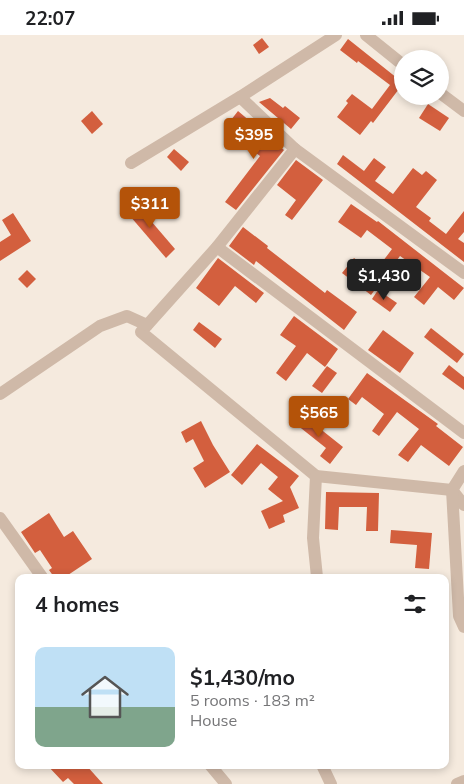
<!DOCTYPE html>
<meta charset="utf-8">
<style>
body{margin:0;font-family:Mulish,sans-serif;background:#f6f6f6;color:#202124;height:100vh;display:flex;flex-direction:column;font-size:19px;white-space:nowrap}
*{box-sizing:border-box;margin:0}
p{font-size:16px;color:#757577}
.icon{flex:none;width:28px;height:28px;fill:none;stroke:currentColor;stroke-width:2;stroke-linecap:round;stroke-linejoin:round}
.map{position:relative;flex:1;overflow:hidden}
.panel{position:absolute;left:15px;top:539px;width:434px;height:195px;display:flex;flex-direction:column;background:#fff;border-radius:10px;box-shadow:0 2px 8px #0003}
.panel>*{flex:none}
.tools{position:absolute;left:394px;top:15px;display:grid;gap:10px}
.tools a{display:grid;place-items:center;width:55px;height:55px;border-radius:50%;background:#fff;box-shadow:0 2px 8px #0003;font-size:25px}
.price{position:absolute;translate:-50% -42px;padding:0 11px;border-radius:5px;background:#b45309;color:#fff;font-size:16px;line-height:32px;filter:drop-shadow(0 1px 2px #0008)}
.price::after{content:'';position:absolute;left:50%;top:30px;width:15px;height:11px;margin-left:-8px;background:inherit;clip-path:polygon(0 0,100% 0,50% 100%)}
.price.selected{background:#222;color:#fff}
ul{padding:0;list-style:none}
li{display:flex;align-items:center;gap:15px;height:125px;padding:0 20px}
li span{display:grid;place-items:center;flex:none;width:140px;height:100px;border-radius:10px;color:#555}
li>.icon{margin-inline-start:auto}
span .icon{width:60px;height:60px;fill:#fffc;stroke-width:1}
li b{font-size:21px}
h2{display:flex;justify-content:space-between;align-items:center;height:60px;padding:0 20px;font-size:21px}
.status{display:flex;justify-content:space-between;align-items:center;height:35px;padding:0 25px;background:#fff;direction:ltr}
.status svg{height:14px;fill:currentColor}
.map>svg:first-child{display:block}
.building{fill:#d35f3e}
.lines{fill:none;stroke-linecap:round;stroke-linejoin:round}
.minor{stroke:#cfb9a8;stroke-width:12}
.tertiary{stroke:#cfb9a8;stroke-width:12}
</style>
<div class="status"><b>22:07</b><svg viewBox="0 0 49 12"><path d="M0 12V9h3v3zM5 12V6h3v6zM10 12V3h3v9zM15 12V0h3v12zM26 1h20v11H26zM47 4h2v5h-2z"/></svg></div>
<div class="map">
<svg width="464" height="749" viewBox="0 0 464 749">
<rect width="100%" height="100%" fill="#f5eade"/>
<g class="building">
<path d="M 262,3 L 269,12 L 259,19 L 253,10 Z"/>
<path d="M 348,4 L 402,47 L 402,50 L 373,88 L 371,86 L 360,100 L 337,82 L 348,68 L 346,66 L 352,59 L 372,74 L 390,50 L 358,26 L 357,28 L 340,15 Z"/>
<path d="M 270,63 L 283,73 L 285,71 L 300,83 L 291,94 L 259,67 Z"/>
<path d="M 428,69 L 449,83 L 440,96 L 419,83 Z"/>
<path d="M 92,76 L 103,89 L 92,99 L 81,86 Z"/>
<path d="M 238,76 L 284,115 L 236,175 L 225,167 L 260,121 L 252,115 L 258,107 L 231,85 Z"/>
<path d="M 174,114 L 189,127 L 181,136 L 167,122 Z"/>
<path d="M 343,120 L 364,136 L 374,123 L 386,132 L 375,146 L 393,159 L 413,133 L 422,140 L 426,136 L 437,145 L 416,172 L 431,183 L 429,186 L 446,199 L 464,176 L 464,197 L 458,204 L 464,208 L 464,227 L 337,129 Z"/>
<path d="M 296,125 L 323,145 L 292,185 L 285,180 L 296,165 L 277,150 Z"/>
<path d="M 133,165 L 175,214 L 166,223 L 124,174 Z"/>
<path d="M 351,169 L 377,187 L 378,186 L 464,253 L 454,265 L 438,252 L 424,270 L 414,262 L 430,242 L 400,221 L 371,260 L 342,238 L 354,223 L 374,238 L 392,214 L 367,195 L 361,203 L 338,187 Z"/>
<path d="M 13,178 L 31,206 L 0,226 L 0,207 L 11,200 L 2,185 Z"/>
<path d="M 243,192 L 268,211 L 267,213 L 325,258 L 327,255 L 357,277 L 344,295 L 256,226 L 254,230 L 229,211 Z"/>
<path d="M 218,223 L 264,258 L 256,268 L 235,251 L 219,271 L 196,253 Z"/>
<path d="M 27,235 L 36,244 L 27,253 L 18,244 Z"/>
<path d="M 378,255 L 397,268 L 390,277 L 372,264 Z"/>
<path d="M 294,281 L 338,314 L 325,332 L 307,318 L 286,346 L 276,338 L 296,311 L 280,300 Z"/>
<path d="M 199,287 L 222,304 L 215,313 L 193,295 Z"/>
<path d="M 431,293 L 464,319 L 457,328 L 424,302 Z"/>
<path d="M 383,295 L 414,318 L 400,338 L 368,315 Z"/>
<path d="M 449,330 L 464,342 L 464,355 L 442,339 Z"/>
<path d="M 327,331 L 337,338 L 322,358 L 312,351 Z"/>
<path d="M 367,338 L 438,389 L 436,391 L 463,412 L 449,431 L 421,410 L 408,427 L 398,420 L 419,394 L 397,377 L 379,401 L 372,396 L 384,379 L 362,362 L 356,370 L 348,364 Z"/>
<path d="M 299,377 L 343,412 L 330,429 L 320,421 L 326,413 L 292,386 Z"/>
<path d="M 201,386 L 213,410 L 230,437 L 205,453 L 193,433 L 204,426 L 193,404 L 186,408 L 181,397 Z"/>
<path d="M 257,409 L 299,441 L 290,452 L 299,473 L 283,480 L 285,487 L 269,494 L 261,476 L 283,466 L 268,454 L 278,442 L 261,428 L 242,450 L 231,440 Z"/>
<path d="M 326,457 L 379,458 L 378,496 L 366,496 L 367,472 L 339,472 L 338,495 L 325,494 Z"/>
<path d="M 49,478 L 64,502 L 73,496 L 92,524 L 65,542 L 54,542 L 49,535 L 52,533 L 40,515 L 35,518 L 21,497 Z"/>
<path d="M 391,495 L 432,498 L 429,534 L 415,533 L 417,510 L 390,508 Z"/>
<path d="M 47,730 L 86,730 L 103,749 L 74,749 L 68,743 L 63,747 Z"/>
</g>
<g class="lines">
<g class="minor">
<path d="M 366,0 L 402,29"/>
<path d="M 440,58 L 464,76"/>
<path d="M 240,62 L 295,114 L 464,238"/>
<path d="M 295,114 L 217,212 L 141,297 L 316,441 L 452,455 L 464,470"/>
<path d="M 131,128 L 240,62 L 336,0"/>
<path d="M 217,212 L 464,398"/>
<path d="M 0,359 L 100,291 L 127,281 L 147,290"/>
<path d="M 316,441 L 313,503 L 317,542"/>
<path d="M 0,483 L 42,542"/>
<path d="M 210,730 L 226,749"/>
<path d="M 322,730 L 331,749"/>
<path d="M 457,749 L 464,746"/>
</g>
<path class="tertiary" d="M 464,436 L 452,455 L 459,581 L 464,592"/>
</g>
</svg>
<div class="tools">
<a><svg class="icon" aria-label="layers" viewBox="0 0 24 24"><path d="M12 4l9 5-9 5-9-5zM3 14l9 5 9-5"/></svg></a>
</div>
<b class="price" style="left:254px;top:125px">$395</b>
<b class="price" style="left:150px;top:194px">$311</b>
<b class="price selected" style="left:384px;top:266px">$1,430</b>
<b class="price" style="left:319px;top:403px">$565</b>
<section class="panel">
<h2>4 homes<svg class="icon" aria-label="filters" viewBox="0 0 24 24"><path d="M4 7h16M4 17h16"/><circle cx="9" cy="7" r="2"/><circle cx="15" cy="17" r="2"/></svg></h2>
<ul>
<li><span style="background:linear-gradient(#bfe0f5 60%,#7fa58c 0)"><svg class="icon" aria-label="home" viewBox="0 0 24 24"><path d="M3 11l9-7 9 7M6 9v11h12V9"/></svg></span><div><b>$1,430/mo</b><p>5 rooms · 183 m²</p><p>House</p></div></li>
</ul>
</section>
</div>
